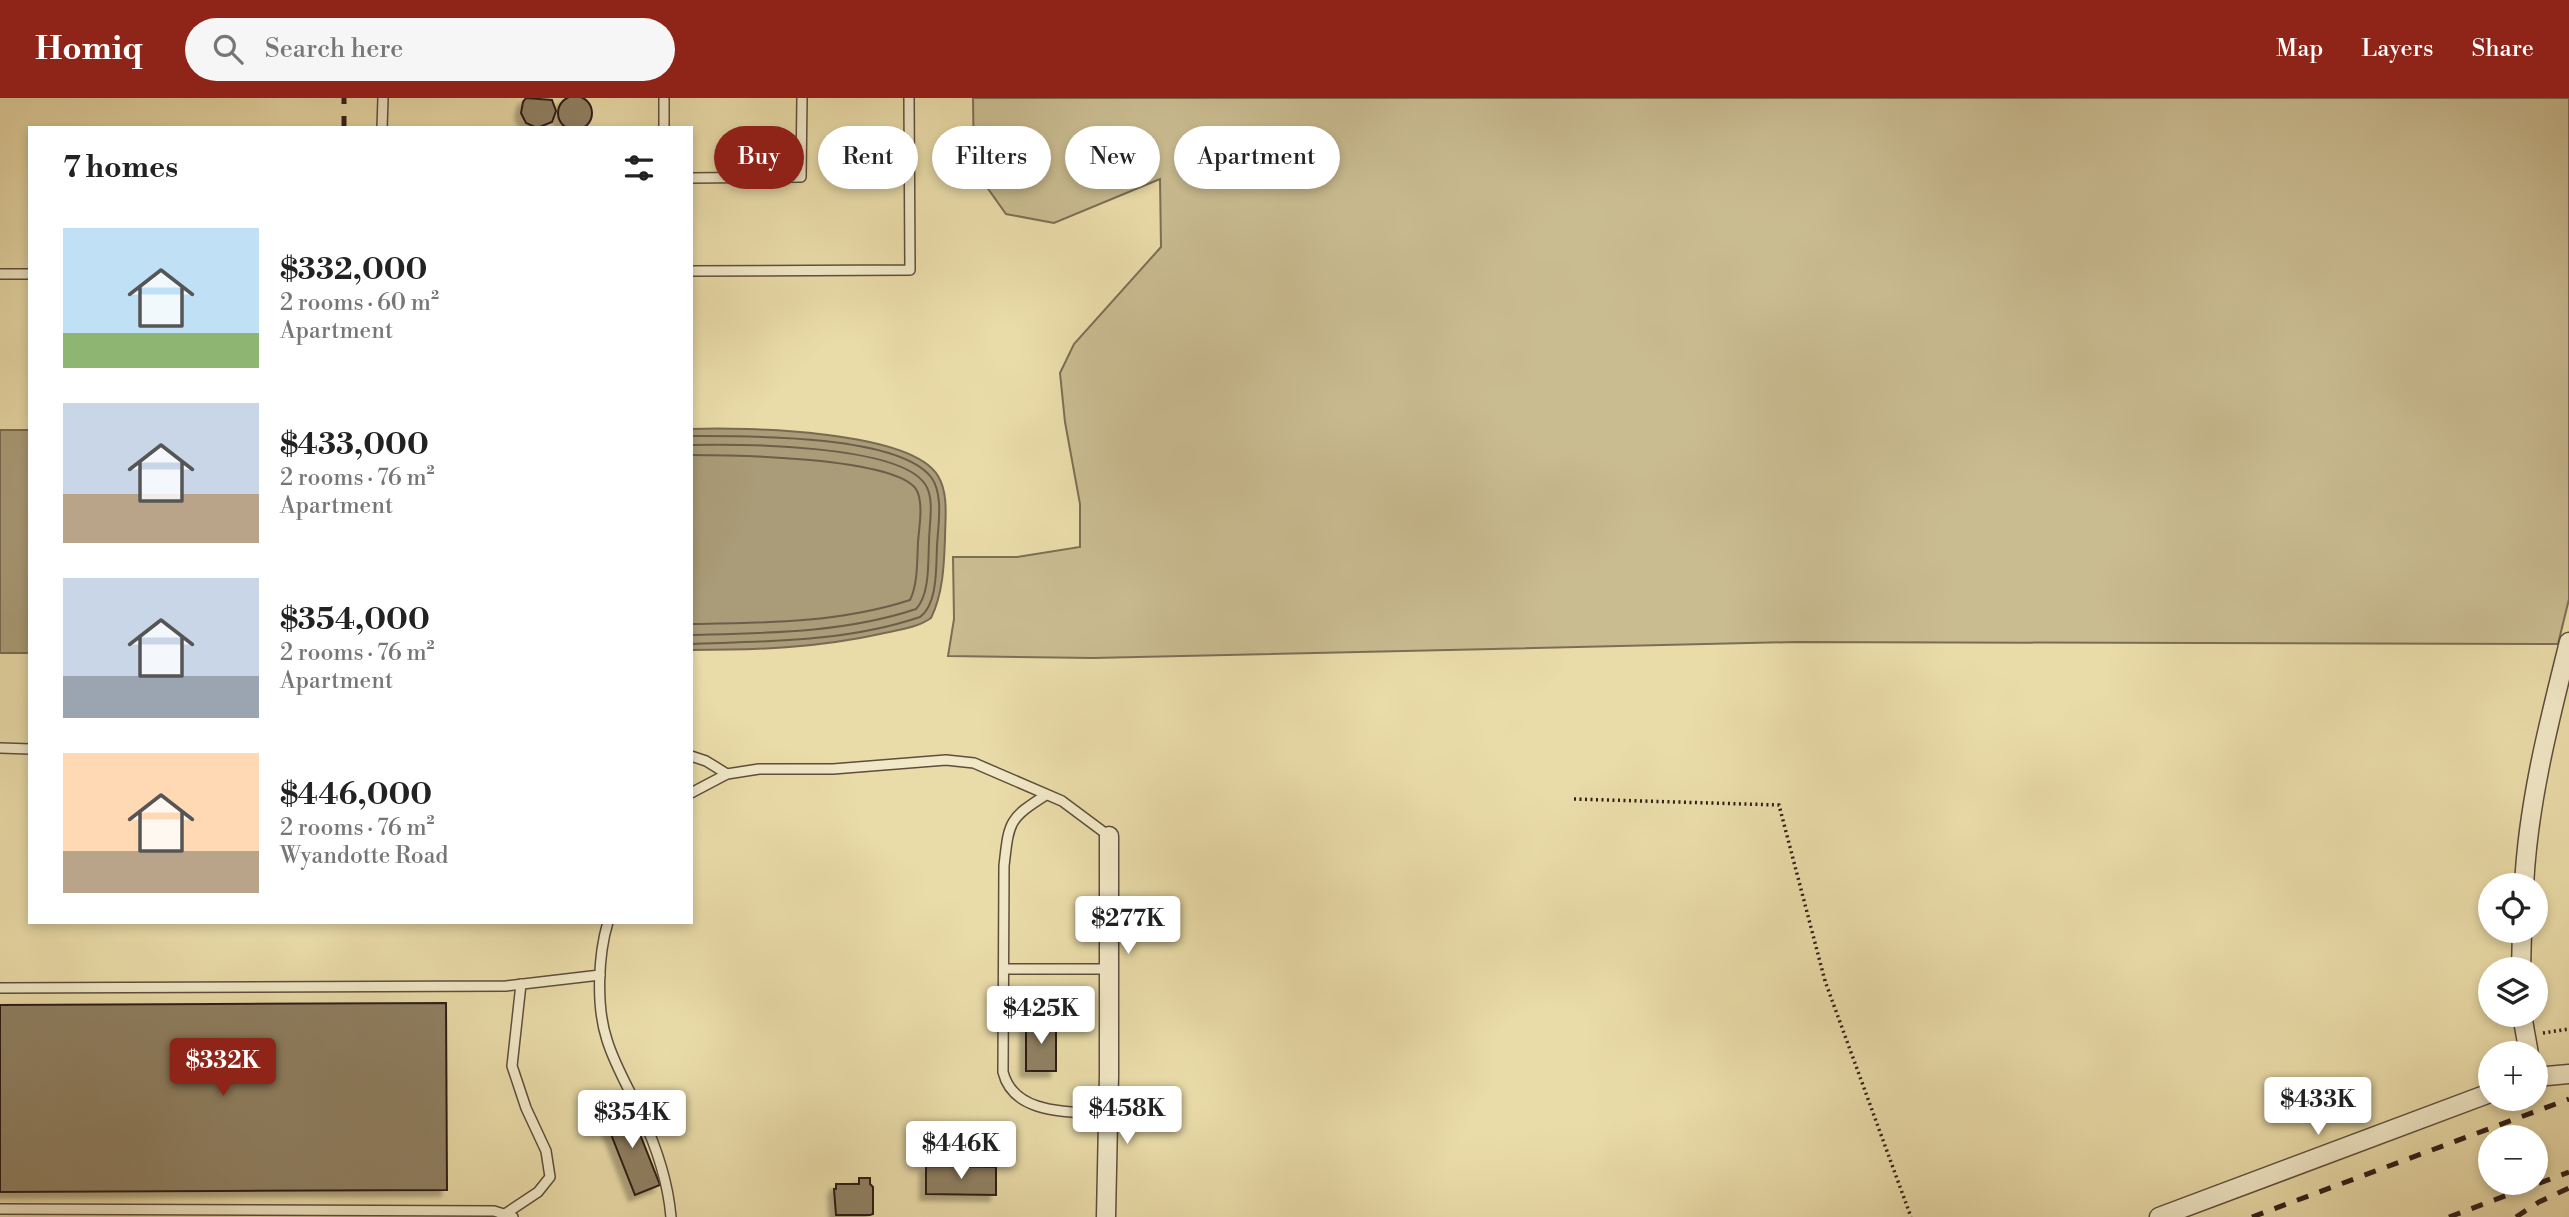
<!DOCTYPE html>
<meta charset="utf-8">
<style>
body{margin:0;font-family:"Libre Bodoni",serif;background:#f6f6f6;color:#222;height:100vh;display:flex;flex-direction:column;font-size:26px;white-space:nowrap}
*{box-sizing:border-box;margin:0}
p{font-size:23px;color:#767676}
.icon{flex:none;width:38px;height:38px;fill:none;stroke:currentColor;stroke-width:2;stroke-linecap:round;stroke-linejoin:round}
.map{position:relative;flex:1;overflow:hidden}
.panel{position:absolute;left:28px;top:28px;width:665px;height:798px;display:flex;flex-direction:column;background:#fff;border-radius:0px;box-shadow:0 4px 10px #0003}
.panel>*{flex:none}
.guide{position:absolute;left:714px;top:28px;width:665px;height:63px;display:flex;gap:14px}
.fabs{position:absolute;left:2478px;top:775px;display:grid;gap:14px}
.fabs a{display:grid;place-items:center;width:70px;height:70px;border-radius:50%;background:#fff;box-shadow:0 4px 10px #0003;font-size:35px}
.price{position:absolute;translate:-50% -60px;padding:0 16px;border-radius:7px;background:#fff;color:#222;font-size:23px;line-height:46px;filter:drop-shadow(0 2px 4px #0008)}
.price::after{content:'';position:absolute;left:50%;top:42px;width:21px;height:16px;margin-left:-10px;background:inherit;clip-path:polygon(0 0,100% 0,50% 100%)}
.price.active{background:#8f2418;color:#fff}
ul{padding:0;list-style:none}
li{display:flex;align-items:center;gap:21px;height:175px;padding:0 35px}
li span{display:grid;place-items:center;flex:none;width:196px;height:140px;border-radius:0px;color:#555}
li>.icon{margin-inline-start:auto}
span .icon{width:84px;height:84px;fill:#fffc;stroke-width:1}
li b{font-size:30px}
h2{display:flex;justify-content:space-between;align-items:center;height:84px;padding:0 35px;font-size:30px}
.chip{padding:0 24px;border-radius:32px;background:#fff;box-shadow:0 4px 10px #0003;font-size:24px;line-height:63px}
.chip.active{background:#8f2418;color:#fff}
header{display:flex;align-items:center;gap:42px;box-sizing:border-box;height:98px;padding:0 35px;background:#8f2418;color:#fff}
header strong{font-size:33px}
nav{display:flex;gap:38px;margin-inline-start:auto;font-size:24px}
.search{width:490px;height:63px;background:#f6f6f6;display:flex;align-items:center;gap:18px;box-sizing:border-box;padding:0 24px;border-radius:38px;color:#767676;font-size:26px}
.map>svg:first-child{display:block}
.green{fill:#cabc91;stroke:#7c6e55;stroke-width:2}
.water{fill:#aa9c78;stroke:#796a52;stroke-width:2}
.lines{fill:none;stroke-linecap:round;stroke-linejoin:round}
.shore{stroke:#6c5e48;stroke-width:2}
.building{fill:#908164;stroke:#2f1f19;stroke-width:2;filter:url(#shadow)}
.lane-casing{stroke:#5e4e3d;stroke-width:12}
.street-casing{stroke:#5e4e3d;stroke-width:21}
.path{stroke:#2f1f19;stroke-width:3.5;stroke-dasharray:2 3.5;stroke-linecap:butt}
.lane{stroke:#f1e8c7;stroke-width:9}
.street{stroke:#f1e8c7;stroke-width:18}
.rail{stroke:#2f1f19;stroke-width:5;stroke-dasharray:12 12;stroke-linecap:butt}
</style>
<header>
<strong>Homiq</strong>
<div class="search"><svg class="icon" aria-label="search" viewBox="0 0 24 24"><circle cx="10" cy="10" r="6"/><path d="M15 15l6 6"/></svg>Search here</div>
<nav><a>Map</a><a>Layers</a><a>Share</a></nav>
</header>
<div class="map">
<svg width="2569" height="1119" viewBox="0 0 2569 1119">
<defs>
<filter id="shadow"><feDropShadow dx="-6" dy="6" stdDeviation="2" flood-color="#0004"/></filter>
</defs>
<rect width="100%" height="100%" fill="#eadca9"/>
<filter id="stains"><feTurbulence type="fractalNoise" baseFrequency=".00286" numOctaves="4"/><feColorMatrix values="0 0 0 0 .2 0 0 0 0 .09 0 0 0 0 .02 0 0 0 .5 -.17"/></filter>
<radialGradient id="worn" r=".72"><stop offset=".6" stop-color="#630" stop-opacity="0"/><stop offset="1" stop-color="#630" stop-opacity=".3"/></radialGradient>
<path class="green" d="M 973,0 L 2569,0 L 2569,501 L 2558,546 L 1795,544 L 1093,560 L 948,558 L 954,521 L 953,459 L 1017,459 L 1080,449 L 1080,406 L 1065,324 L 1060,275 L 1074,246 L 1161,149 L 1160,81 L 1054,125 L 1006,116 L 974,71 Z"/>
<g class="water">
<path d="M 691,331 C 742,329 911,332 938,378 C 949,396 945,421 945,441 C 944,467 943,496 931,520 C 917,530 898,532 880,536 C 817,550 756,552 691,552 Z"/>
<rect x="0" y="332" width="30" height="223"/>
</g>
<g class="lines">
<g class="shore">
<path d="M 691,338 C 744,338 897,336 931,379 C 944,396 938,428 937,448 C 936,468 938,506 920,519 C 846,544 769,543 691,546"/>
<path d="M 691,347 C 737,346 898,346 925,386 C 935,400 929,427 929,444 C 928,463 930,497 916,511 C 844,535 767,535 691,537"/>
<path d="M 691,357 C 731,357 893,359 916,391 C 924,404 919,430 918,444 C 917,462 918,486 910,502 C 839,525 765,525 691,526"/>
</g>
</g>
<g class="building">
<circle cx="575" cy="15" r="17"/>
<path d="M 526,0 L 552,2 L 556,13 L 552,24 L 537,30 L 526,25 L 521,15 L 523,4 Z"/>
<path d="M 446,905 L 447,1092 L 0,1094 L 0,907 Z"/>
<rect x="1026" y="924" width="30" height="49"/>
<path d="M 628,1006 L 660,1087 L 635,1097 L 603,1016 Z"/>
<rect x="969" y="1040" width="19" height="14"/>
<path d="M 926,1068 L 996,1069 L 996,1097 L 926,1096 Z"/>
<path d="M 859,1080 L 870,1080 L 870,1086 L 873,1089 L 873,1116 L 870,1117 L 836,1117 L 834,1091 L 836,1091 L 836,1086 L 859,1086 Z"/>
</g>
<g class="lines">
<g class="lane-casing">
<g id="lane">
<path d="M 664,0 L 664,30"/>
<path d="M 382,30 L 383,0"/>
<path d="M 691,80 L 801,79 L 802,0"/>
<path d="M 691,173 L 910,172 L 909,0"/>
<path d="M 0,176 L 30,176"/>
<path d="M 0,650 L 30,651"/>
<path d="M 691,658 L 706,663 L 727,676"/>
<path d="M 691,695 L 727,676 L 759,671 L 833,671 L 946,662 L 974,665 L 1062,703 L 1109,738"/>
<path d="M 1046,697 C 1008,721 1009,724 1004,768 L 1003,974 C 1014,1018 1071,1013 1108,1016"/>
<path d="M 608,824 C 598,857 596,909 607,942 C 615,968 629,991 641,1016 C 656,1048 668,1084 671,1119"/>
<path d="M 1004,871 L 1109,871"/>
<path d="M 0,890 L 506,888 L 600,877"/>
<path d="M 0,1111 L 494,1113 L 513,1119"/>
<path d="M 505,1116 L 538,1094 L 550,1079 L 546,1053 L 526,1010 L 512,968 L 521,886"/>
</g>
</g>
<g class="street-casing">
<g id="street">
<path d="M 2524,788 C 2528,705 2549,624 2569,544"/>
<path d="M 2521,872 L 2522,833"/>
<path d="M 2522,917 L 2529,956"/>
<path d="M 2536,979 L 2569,976"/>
<path d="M 1106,1119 L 1109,977 L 1109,738"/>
<path d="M 2159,1119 L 2490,995"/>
</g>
</g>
<g class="path">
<path d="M 1574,701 L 1779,707 L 1825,883 L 1911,1119"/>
<path d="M 2543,935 L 2569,931"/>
</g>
<use href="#lane" class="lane"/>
<use href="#street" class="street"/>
<g class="rail">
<path d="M 344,30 L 344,0"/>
<path d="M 2252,1119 L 2569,1001"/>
<path d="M 2449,1119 L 2569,1074"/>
<path d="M 2516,1119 L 2539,1104 L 2569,1090"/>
</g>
</g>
<rect width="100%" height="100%" filter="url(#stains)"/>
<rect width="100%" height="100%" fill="url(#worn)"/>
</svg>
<div class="fabs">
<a><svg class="icon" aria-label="locate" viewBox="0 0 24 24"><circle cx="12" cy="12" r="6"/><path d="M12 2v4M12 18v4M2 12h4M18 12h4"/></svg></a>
<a><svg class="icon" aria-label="layers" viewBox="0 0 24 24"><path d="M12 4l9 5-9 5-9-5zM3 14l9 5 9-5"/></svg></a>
<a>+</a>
<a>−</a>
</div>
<b class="price" style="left:1128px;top:858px">$277K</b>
<b class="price" style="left:1041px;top:948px">$425K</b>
<b class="price active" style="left:223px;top:1000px">$332K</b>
<b class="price" style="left:2318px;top:1039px">$433K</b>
<b class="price" style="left:1127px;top:1048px">$458K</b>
<b class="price" style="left:632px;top:1052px">$354K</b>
<b class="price" style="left:961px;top:1083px">$446K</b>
<div class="guide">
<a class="chip active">Buy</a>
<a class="chip">Rent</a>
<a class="chip">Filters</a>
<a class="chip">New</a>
<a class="chip">Apartment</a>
</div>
<section class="panel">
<h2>7 homes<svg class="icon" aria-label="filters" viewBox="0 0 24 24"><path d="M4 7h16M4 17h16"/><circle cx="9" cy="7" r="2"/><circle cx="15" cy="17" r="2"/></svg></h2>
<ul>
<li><span style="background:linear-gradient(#bfe0f5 75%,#8fb573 0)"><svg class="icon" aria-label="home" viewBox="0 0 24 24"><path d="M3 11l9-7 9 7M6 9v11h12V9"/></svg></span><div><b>$332,000</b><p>2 rooms · 60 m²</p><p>Apartment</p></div></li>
<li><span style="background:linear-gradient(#c9d6e8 65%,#b9a48a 0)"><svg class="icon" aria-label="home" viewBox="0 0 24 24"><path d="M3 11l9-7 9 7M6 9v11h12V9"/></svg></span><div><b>$433,000</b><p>2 rooms · 76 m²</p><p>Apartment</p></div></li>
<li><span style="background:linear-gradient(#c9d6e8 70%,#9aa5b1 0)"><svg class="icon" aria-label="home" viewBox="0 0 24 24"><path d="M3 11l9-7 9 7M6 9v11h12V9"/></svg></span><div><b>$354,000</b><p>2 rooms · 76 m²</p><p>Apartment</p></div></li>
<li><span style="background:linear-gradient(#ffd9b3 70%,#b9a48a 0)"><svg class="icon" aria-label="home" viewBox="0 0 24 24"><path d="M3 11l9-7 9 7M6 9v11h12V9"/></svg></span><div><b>$446,000</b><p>2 rooms · 76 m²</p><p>Wyandotte Road</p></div></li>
</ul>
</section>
</div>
